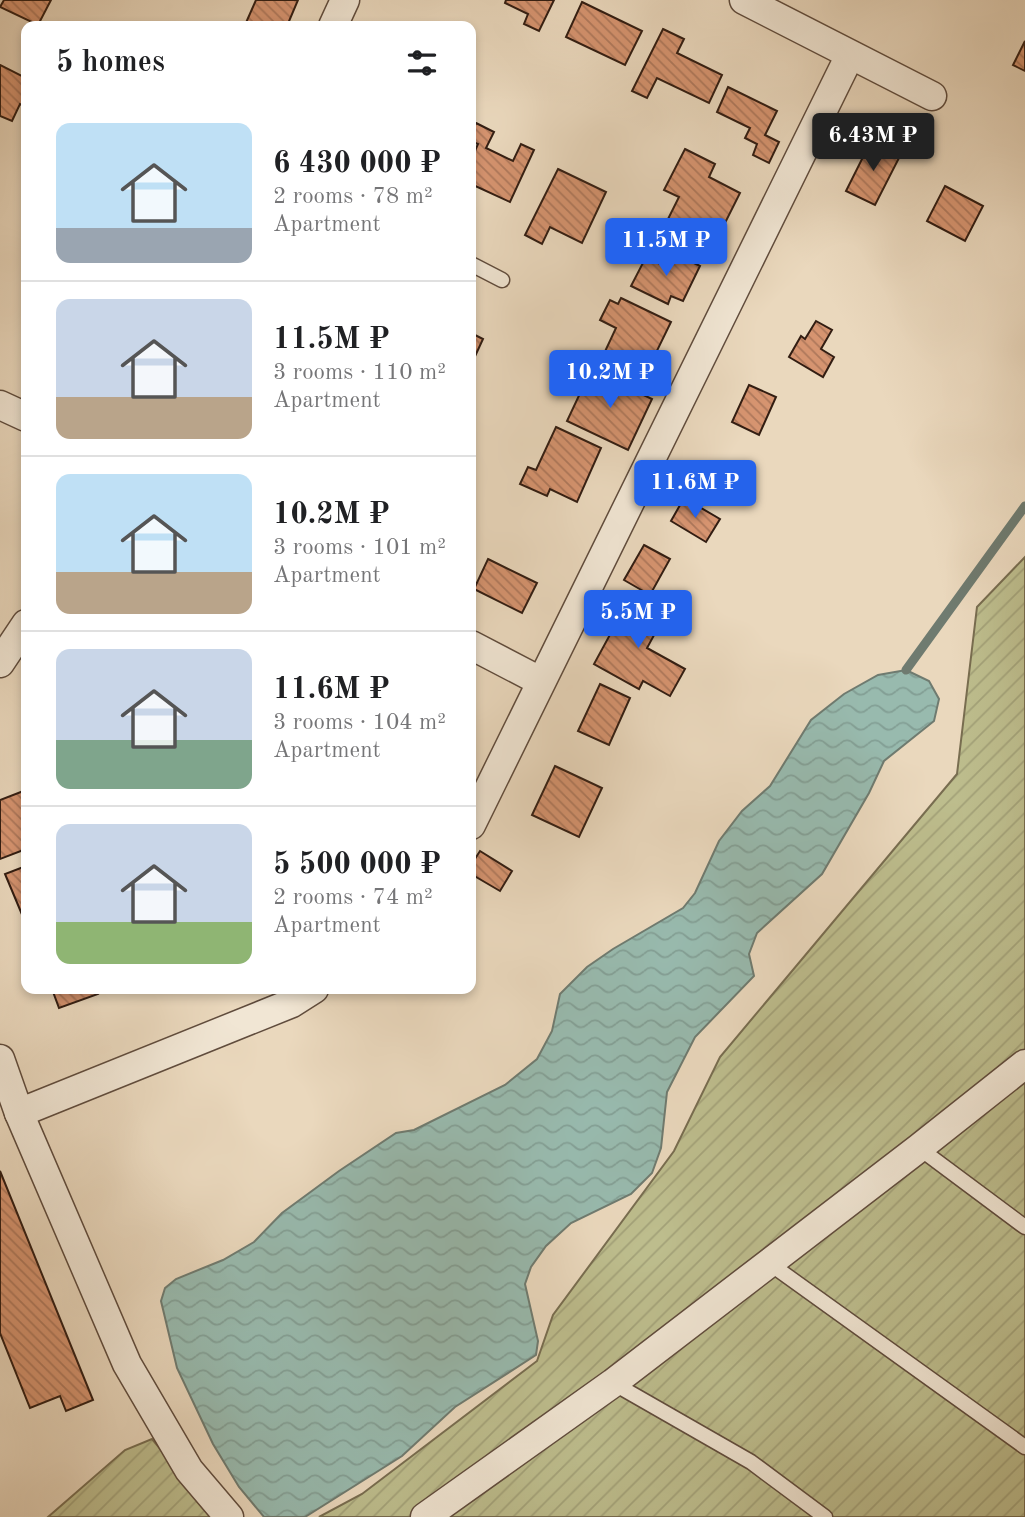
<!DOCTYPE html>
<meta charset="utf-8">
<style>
body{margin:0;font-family:"Old Standard TT",serif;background:#f2f2f2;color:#202124;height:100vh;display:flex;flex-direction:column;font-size:26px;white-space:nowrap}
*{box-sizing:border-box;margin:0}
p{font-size:23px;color:#757577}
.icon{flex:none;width:38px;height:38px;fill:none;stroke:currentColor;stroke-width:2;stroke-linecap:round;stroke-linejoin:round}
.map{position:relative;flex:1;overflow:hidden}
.sheet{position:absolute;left:21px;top:21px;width:455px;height:973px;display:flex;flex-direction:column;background:#fff;border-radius:14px;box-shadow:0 4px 10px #0003}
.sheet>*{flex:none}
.price{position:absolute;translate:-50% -60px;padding:0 16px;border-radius:7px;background:#2563eb;color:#fff;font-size:23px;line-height:46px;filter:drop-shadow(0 2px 4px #0008)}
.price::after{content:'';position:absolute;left:50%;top:42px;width:21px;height:16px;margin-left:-10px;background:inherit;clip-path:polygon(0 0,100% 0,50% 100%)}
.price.current{background:#222;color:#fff}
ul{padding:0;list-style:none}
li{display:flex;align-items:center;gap:21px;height:175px;padding:0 35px}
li+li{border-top:2px solid #e0e0e0}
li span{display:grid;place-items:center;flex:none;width:196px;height:140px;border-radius:14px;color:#555}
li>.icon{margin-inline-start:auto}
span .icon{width:84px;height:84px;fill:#fffc;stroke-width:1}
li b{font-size:30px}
h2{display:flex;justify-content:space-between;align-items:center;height:84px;padding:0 35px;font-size:30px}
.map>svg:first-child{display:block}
.garden{fill:url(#garden-furrows);stroke:#786d50;stroke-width:2}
.water{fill:url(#water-waves);stroke:#6f7b70;stroke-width:2}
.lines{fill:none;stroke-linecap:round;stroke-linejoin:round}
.stream{stroke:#6f7b70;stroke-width:9}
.building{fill:url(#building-back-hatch);stroke:#321d12;stroke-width:2}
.service-casing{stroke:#604c3d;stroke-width:17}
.minor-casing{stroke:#604c3d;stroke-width:31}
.service{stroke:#f1e6d4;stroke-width:14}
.minor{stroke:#f1e6d4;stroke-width:28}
</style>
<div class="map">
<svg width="1025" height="1517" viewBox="0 0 1025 1517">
<defs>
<pattern id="garden-furrows" width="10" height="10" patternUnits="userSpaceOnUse" patternTransform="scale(1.75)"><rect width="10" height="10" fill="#bdbd8d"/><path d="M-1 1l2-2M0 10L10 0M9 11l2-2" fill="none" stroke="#a3a279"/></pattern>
<pattern id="water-waves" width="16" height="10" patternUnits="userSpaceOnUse" patternTransform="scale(1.75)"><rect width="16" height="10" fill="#98baae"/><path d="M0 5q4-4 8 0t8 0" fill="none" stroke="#839f95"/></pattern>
<pattern id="building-back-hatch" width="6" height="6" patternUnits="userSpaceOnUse" patternTransform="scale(1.75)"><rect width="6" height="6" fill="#d69470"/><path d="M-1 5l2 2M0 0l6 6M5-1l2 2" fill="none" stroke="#ae785b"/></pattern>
</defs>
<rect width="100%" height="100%" fill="#ead8bd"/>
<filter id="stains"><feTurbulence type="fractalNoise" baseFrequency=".00286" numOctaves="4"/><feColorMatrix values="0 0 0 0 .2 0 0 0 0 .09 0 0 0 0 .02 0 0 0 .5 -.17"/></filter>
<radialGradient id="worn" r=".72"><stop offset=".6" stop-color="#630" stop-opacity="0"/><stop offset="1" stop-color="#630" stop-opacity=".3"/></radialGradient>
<g class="garden">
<path d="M 1025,557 L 1025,1517 L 319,1517 L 362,1494 L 537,1361 L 553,1315 L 674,1151 L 720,1057 L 957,774 L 977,607 Z"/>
<path d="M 152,1439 L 217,1517 L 48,1517 L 125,1450 Z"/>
</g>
<path class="water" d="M 906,670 L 929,681 L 939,699 L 934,721 L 884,761 L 869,793 L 822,874 L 757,933 L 749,954 L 754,976 L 695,1037 L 667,1092 L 661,1148 L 652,1173 L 631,1194 L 571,1223 L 546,1246 L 531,1267 L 525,1284 L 538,1341 L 536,1355 L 455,1407 L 402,1456 L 305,1517 L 264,1517 L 239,1487 L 213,1444 L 177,1368 L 161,1301 L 165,1288 L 176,1279 L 223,1260 L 254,1242 L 282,1213 L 339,1171 L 396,1133 L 414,1130 L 505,1085 L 537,1059 L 552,1031 L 560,994 L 587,967 L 613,949 L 683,908 L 695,893 L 719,841 L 742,811 L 770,786 L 811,720 L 844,694 L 878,675 Z"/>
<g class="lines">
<path class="stream" d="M 906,670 L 1025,506"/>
</g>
<g class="building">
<path d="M 4,0 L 51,0 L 38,25 L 0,7 Z"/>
<path d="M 256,0 L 298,0 L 287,26 L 248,26 L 245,25 Z"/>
<path d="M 506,0 L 554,0 L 539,31 L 524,24 L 528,14 L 505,3 Z"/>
<path d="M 582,2 L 642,31 L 625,65 L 566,37 Z"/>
<path d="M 663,29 L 684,39 L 677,53 L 722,75 L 709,103 L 657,78 L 647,98 L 632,91 Z"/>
<path d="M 1025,41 L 1025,71 L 1013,65 Z"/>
<path d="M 0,65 L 26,78 L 26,107 L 20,104 L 12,121 L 0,116 Z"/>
<path d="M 728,87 L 777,111 L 765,135 L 779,142 L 769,163 L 753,155 L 757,144 L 745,138 L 750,128 L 717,112 Z"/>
<path d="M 476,123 L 494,132 L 486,148 L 513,161 L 521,144 L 534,150 L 510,202 L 471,184 L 471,160 L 478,144 L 471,141 L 471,135 Z"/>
<path d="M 871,141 L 900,156 L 875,205 L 846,191 Z"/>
<path d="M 685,149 L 715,164 L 709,177 L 740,193 L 715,243 L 668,219 L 679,197 L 664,190 Z"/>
<path d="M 558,169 L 606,192 L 582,243 L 550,227 L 542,244 L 525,235 Z"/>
<path d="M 945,186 L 983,206 L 965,241 L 927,221 Z"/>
<path d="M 669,250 L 700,266 L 683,301 L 671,296 L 668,304 L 631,286 L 646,257 L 662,265 Z"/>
<path d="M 621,298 L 671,322 L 652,361 L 640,355 L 630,374 L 601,360 L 616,328 L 600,320 L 610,300 L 618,304 Z"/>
<path d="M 816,321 L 832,330 L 821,349 L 834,357 L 823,377 L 789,357 L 801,336 L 805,339 Z"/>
<path d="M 471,333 L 483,339 L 471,365 Z"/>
<path d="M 591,370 L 652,399 L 628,450 L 567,421 Z"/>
<path d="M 749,385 L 776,397 L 759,435 L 732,422 Z"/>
<path d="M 556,427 L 601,448 L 577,502 L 550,489 L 547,496 L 520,484 L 528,467 L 536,470 Z"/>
<path d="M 684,498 L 720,519 L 706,542 L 671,521 Z"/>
<path d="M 644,545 L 670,559 L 650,595 L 624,580 Z"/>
<path d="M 488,559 L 537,583 L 522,613 L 474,589 Z"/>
<path d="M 631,596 L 665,615 L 647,648 L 685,669 L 670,696 L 643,681 L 639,689 L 594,664 Z"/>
<path d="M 600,684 L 630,698 L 609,745 L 578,731 Z"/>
<path d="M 555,766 L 602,788 L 579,837 L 532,815 Z"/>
<path d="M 26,790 L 26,849 L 0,859 L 0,800 Z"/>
<path d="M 480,851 L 512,871 L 500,891 L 471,874 L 471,865 Z"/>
<path d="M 26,866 L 26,924 L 5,874 Z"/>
<path d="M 52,989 L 96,989 L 98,994 L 59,1008 Z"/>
<path d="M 0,1171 L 93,1400 L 66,1411 L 60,1396 L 30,1408 L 0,1333 Z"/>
</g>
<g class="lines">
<g class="service-casing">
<g id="service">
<path d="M 471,264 L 502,280"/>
<path d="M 919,1148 L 1025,1227"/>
<path d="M 769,1263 L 1025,1447"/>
<path d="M 613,1383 L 751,1462 L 825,1517"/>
</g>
</g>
<g class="minor-casing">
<g id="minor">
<path d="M 744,0 L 932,96"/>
<path d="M 333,26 L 345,0"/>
<path d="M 0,405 L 26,417"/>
<path d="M 471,645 L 540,681"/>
<path d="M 0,663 L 26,624"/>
<path d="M 471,825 L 850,55"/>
<path d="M 0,1059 L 19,1113 L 292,1003 L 314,989"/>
<path d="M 19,1113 L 127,1364 L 189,1470 L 229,1517"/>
<path d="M 425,1517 L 613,1383 L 919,1148 L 1025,1064"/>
</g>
</g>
<use href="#service" class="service"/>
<use href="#minor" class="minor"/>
</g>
<rect width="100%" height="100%" filter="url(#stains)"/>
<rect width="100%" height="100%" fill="url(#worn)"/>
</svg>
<b class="price current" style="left:873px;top:173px">6.43M ₽</b>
<b class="price" style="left:666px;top:278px">11.5M ₽</b>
<b class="price" style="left:610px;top:410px">10.2M ₽</b>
<b class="price" style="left:695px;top:520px">11.6M ₽</b>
<b class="price" style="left:638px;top:650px">5.5M ₽</b>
<section class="sheet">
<h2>5 homes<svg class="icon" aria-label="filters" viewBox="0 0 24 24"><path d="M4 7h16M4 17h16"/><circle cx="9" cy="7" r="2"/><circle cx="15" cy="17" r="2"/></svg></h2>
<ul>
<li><span style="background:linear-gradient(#bfe0f5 75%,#9aa5b1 0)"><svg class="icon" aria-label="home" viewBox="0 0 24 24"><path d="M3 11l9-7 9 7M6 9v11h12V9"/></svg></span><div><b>6 430 000 ₽</b><p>2 rooms · 78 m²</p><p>Apartment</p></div></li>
<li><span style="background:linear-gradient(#c9d6e8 70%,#b9a48a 0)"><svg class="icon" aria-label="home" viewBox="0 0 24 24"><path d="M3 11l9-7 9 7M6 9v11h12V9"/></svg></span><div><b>11.5M ₽</b><p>3 rooms · 110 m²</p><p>Apartment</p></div></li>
<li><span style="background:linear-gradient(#bfe0f5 70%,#b9a48a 0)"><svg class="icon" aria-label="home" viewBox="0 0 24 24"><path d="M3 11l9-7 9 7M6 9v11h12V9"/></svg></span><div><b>10.2M ₽</b><p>3 rooms · 101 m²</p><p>Apartment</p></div></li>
<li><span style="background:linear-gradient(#c9d6e8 65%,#7fa58c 0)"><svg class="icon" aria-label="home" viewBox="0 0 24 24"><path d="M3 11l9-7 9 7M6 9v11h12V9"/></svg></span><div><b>11.6M ₽</b><p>3 rooms · 104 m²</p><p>Apartment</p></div></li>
<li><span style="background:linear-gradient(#c9d6e8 70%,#8fb573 0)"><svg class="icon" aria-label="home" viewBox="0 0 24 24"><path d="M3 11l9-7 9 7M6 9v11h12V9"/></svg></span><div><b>5 500 000 ₽</b><p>2 rooms · 74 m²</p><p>Apartment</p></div></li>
</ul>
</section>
</div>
